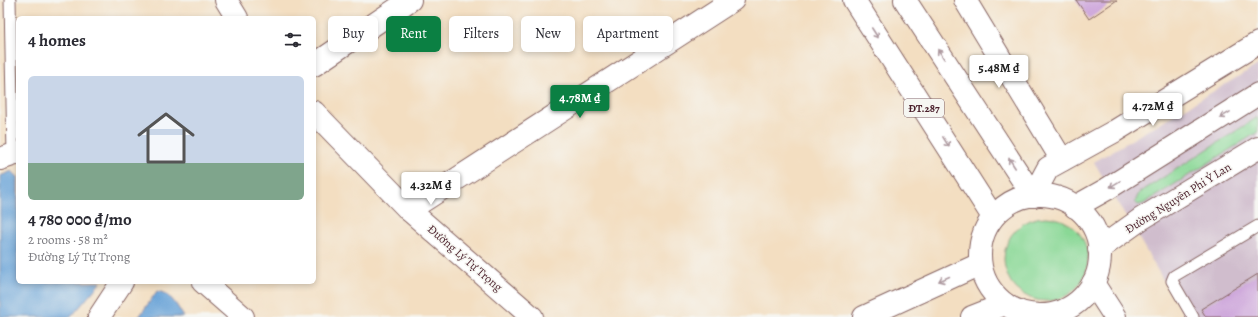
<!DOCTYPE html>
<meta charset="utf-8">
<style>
body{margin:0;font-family:Alegreya,serif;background:#f7f7f7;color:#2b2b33;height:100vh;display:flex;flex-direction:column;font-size:15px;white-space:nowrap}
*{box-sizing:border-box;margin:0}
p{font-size:13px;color:#7c7c81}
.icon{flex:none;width:22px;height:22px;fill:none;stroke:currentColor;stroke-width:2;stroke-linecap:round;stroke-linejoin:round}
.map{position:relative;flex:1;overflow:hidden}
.side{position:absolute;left:16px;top:16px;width:300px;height:268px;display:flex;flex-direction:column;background:#fff;border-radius:6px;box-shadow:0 2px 6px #0003}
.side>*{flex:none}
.hud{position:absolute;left:328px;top:16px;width:380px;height:36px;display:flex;gap:8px}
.price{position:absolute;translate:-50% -34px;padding:0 9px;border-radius:4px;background:#fff;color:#222;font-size:13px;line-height:26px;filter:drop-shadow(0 1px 2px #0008)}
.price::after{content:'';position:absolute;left:50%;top:24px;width:12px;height:9px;margin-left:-6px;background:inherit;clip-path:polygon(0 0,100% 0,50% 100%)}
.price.selected{background:#0b8043;color:#fff}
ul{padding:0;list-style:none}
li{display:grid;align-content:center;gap:8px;height:212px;padding:0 12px}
li span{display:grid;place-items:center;height:124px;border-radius:6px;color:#555}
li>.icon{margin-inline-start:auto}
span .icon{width:72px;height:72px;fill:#fffc;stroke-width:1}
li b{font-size:17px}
h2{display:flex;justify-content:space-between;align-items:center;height:48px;padding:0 12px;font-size:17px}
.tag{padding:0 14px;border-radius:6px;background:#fff;box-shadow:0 2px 6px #0003;font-size:14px;line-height:36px}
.tag.selected{background:#0b8043;color:#fff}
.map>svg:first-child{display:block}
.industrial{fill:#d0bdcd}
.green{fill:#8ad896;stroke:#6a7c60}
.water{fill:#68a2d7;stroke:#596081}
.building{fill:#cfa9dc}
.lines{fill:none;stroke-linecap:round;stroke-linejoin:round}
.service-casing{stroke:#856260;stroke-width:13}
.minor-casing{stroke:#856260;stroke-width:24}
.secondary-casing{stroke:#856260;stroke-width:24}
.primary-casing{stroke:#856260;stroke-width:24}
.service{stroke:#fff;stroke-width:11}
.minor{stroke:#fff;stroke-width:22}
.secondary{stroke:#fff;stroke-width:22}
.primary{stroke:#fff;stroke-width:22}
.oneway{stroke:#ae9aa0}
.labels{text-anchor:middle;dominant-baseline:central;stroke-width:3;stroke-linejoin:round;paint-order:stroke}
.shield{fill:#f6f6f2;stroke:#7e6067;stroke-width:1}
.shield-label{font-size:11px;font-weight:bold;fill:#4a1f2b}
.street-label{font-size:12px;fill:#4a1f2b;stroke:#f6f6f2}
</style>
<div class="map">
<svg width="1258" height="317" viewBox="0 0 1258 317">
<rect width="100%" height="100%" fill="#f6f6f2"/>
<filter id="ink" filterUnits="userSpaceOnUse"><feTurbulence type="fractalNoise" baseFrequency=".025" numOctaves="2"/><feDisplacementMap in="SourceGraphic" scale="8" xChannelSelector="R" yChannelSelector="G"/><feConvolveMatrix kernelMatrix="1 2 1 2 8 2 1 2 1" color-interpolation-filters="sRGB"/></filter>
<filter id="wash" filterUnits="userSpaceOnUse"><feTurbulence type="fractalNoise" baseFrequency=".012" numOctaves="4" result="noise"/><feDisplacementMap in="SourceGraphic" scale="16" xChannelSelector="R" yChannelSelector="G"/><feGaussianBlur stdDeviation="0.9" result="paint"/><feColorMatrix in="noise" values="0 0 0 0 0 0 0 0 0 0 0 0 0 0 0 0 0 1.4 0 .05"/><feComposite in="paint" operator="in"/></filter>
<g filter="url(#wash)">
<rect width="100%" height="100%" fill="#f3dec1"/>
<path class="industrial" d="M 1258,65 L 1258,317 L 1185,317 L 1094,162 Z"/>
<g class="green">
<path d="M 1258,117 L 1258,132 L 1143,204 L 1138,205 L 1135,202 L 1139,193 Z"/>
<circle cx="1046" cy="259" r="42"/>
</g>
<g class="water">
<path d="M 12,171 L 18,177 L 18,282 L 101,282 L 71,317 L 0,317 L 0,176 Z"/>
<path d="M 157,291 C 171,293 177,306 184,317 L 139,317 Z"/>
</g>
<g id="blocks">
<g class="building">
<path d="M 1076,0 L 1117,0 L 1089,19 Z"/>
<path d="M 1258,274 L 1258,317 L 1206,317 L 1201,309 Z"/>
</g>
</g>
</g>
<g filter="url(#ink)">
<use href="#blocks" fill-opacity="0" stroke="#856260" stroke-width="1"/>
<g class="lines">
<g class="service-casing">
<g id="service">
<path d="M 10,0 L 13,155"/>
<path d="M 1193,317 L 1172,281 L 1174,276 L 1258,226"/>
</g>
</g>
<g class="minor-casing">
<g id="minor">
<path d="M 965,0 L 1062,160"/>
<path d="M 314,65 L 410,0"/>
<path d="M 0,159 L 18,153"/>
<path d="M 1033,196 L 1048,168 L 1115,131 L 1258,43"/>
<path d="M 409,210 L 733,0"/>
<path d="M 203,282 L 243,317"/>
<path d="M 99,317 L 122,282"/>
</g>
</g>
<g class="secondary-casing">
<g id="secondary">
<path d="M 226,0 L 237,18"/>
<path d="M 314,112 L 409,210 L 532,317"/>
</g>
</g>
<g class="primary-casing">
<g id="primary">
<path d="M 854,0 L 993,217"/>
<path d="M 905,0 L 1033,196"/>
<circle cx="1040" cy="255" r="60"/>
<path d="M 1075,207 L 1107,189 L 1258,94"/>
<path d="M 1099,249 L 1141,219 L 1258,148"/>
<path d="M 1093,283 L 1115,317"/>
<path d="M 864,317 L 980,264"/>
<path d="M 972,317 L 1005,304"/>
</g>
</g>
<use href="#service" class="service"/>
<use href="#minor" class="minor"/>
<use href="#secondary" class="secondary"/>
<use href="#primary" class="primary"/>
</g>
<defs><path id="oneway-shaft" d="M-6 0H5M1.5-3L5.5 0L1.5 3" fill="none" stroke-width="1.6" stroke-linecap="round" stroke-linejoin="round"/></defs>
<g class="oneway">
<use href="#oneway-shaft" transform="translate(875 33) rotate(57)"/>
<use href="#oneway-shaft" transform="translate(941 54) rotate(-123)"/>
<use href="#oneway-shaft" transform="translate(1225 115) rotate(148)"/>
<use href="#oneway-shaft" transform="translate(946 142) rotate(58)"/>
<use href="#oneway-shaft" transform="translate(1012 163) rotate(-123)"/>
<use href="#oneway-shaft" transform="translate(1115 184) rotate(148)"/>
<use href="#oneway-shaft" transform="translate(944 279) rotate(156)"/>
</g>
</g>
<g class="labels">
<rect class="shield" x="904" y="99" width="40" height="18" rx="3"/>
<g class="shield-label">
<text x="924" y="108">ĐT.287</text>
</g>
<g class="street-label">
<text transform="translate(1178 198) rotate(-32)">Đường Nguyên Phi Ỷ Lan</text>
<text transform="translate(465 258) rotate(41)">Đường Lý Tự Trọng</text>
</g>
</g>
</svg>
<b class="price" style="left:999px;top:89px">5.48M ₫</b>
<b class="price selected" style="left:580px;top:119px">4.78M ₫</b>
<b class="price" style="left:1153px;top:127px">4.72M ₫</b>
<b class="price" style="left:431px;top:206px">4.32M ₫</b>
<div class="hud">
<a class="tag">Buy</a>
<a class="tag selected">Rent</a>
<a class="tag">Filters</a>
<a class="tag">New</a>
<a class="tag">Apartment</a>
</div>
<section class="side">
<h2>4 homes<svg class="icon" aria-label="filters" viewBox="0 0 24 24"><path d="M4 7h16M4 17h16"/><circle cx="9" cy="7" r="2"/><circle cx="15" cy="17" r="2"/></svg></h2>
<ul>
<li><span style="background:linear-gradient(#c9d6e8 70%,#7fa58c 0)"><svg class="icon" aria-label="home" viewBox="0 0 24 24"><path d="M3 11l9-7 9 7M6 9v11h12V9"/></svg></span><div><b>4 780 000 ₫/mo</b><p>2 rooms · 58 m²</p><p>Đường Lý Tự Trọng</p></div></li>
</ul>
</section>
</div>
